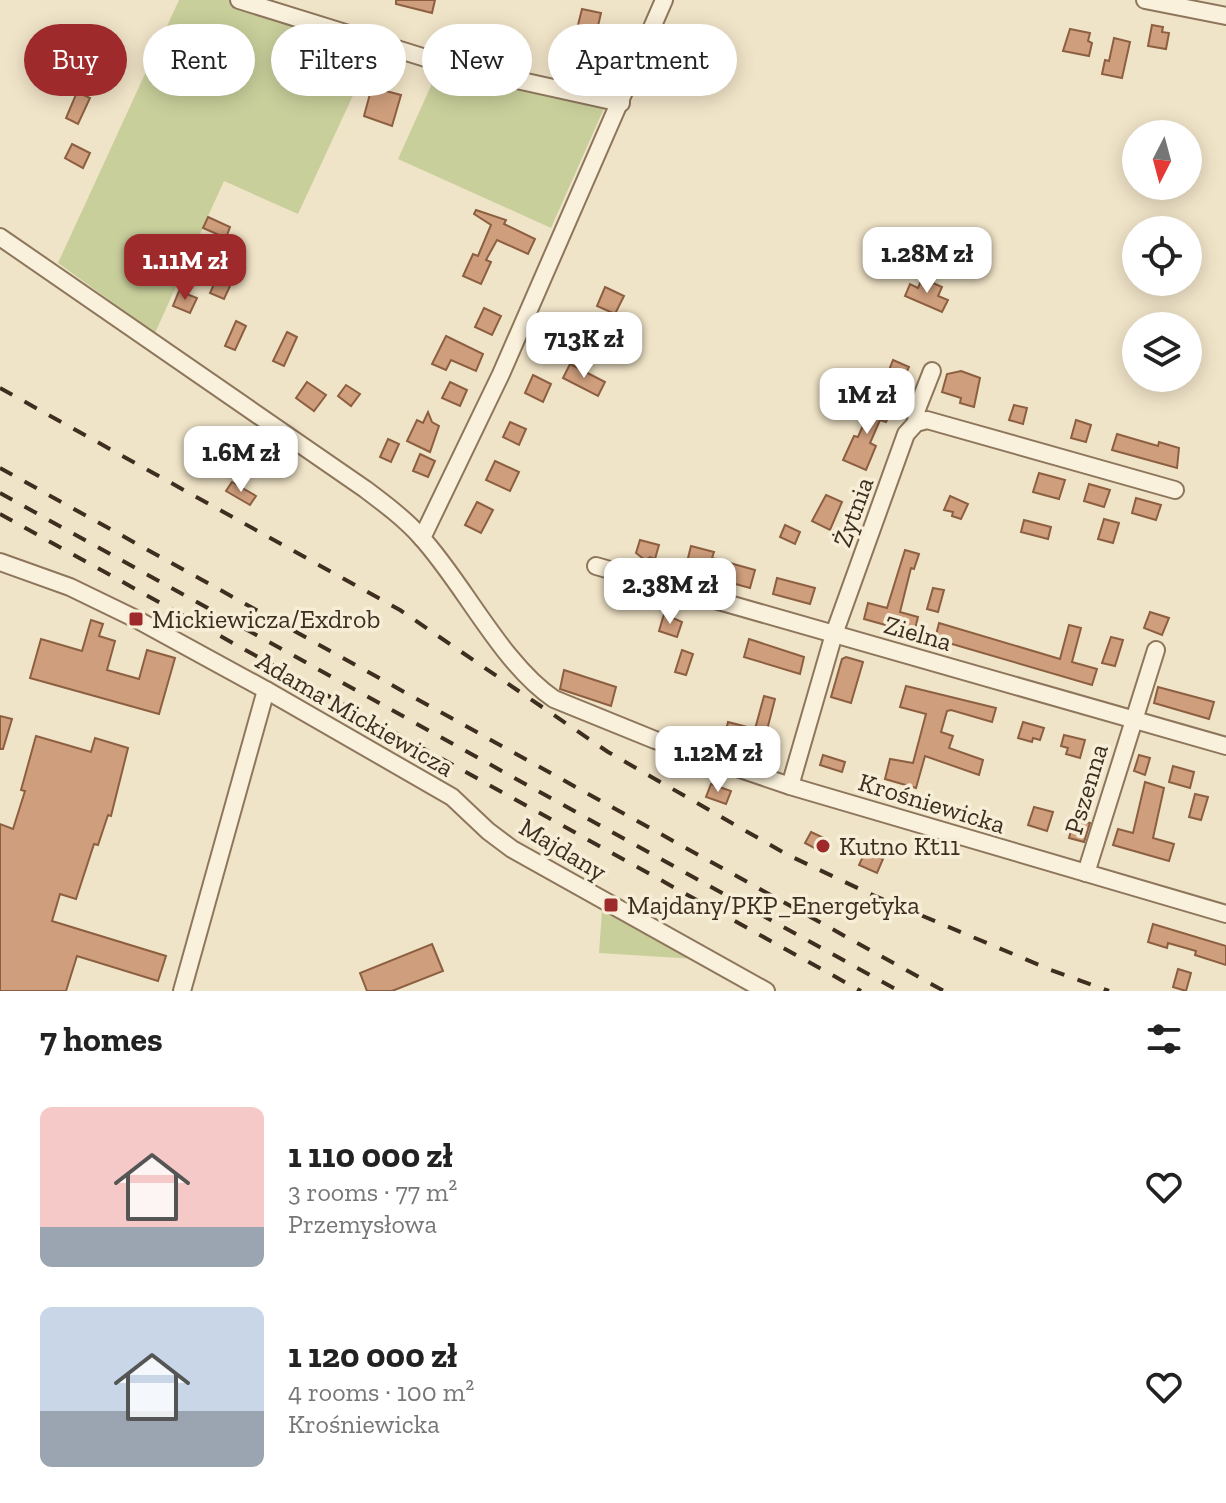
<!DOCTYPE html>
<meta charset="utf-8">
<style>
body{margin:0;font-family:"Zilla Slab",serif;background:#f6f6f6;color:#222;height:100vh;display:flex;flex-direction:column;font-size:30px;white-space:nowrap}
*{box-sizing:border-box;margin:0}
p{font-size:26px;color:#767676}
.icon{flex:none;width:44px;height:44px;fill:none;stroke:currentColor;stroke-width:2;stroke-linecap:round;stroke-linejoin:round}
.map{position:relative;height:991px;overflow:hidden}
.details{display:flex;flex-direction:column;background:#fff;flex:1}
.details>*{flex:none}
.banner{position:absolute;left:24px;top:24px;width:800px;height:72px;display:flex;gap:16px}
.needle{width:52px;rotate:186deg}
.fabs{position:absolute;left:1122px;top:120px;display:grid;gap:16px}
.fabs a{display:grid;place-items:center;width:80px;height:80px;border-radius:50%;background:#fff;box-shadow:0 4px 20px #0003;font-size:40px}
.price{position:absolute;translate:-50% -68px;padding:0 18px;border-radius:16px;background:#fff;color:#222;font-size:26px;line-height:52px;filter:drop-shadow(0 2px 4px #0008)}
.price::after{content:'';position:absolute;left:50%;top:48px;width:24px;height:18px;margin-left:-12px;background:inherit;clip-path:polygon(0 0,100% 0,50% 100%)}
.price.on{background:#9e2a2b;color:#fff}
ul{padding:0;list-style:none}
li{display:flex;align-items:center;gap:24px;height:200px;padding:0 40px}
li span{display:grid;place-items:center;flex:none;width:224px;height:160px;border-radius:12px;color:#555}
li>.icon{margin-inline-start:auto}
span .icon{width:96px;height:96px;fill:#fffc;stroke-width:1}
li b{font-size:34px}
h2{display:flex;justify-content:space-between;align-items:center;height:96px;padding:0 40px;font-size:34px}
.tag{padding:0 28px;border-radius:36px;background:#fff;box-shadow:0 4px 20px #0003;font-size:28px;line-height:72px}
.tag.on{background:#9e2a2b;color:#fff}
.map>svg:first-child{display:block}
.green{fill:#c9cf9b}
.building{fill:#cf9f7d;stroke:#8d5f41;stroke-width:2}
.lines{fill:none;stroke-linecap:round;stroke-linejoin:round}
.minor-casing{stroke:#8d765c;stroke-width:20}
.minor{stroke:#faf1dc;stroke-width:16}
.rail{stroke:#3d2e20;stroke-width:4;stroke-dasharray:14 14;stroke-linecap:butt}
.poi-dot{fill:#9e2a2b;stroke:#f7eed8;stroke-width:3}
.labels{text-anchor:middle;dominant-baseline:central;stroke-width:7;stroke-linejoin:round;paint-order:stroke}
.street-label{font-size:26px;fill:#3d2e20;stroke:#f7eed8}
.poi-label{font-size:26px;fill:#3d2e20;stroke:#f7eed8;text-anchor:start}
</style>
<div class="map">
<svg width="1226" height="991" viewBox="0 0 1226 991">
<rect width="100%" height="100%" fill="#f0e4c8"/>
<g class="green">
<path d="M 179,0 L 228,0 L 252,11 L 375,48 L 298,214 L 224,181 L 155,333 L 58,263 Z"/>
<path d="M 439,68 L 606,104 L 551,228 L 398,159 Z"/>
<path d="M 605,910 L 695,959 L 599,953 L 602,911 Z"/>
</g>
<g class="building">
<path d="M 396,0 L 435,0 L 432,13 L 396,4 Z"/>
<path d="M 582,9 L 601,13 L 586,78 L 568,73 L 579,34 L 576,33 Z"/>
<path d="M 1152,25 L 1163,27 L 1162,32 L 1169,33 L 1166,49 L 1148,46 Z"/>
<path d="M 1070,29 L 1090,33 L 1088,41 L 1092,43 L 1089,56 L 1063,51 Z"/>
<path d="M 688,35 L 712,40 L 706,66 L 682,60 Z"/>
<path d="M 1114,38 L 1130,42 L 1122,78 L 1102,74 L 1105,60 L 1109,61 Z"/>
<path d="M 374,79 L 388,83 L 386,91 L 401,95 L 392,126 L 364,116 Z"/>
<path d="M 77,92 L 90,98 L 78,124 L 66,118 Z"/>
<path d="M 72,144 L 90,153 L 83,168 L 65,158 Z"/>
<path d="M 476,210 L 506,220 L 504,224 L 535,239 L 528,254 L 497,240 L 486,260 L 491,262 L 481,284 L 463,276 L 473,254 L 478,256 L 491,225 L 474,214 Z"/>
<path d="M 208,217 L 230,227 L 226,238 L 203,228 Z"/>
<path d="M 217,277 L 231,284 L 224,299 L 210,293 Z"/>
<path d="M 922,278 L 942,287 L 938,296 L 948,300 L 942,312 L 905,296 L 910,284 L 918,288 Z"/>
<path d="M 605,287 L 624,296 L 615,314 L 597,306 Z"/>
<path d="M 179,291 L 197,298 L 190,313 L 173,306 Z"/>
<path d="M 484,308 L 501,316 L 492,335 L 475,327 Z"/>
<path d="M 236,321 L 246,326 L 235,350 L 225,346 Z"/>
<path d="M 551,322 L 561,327 L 552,347 L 538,340 L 545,323 L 550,326 Z"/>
<path d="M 287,332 L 297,337 L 284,366 L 273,361 Z"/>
<path d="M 446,336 L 483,354 L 476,371 L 451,360 L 446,370 L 432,364 Z"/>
<path d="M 893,360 L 909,367 L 898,389 L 884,383 Z"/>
<path d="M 570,364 L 605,382 L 598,396 L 563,378 Z"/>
<path d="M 961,371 L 980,378 L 974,407 L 960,403 L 961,398 L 942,392 L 947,374 Z"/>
<path d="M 533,375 L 551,384 L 543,402 L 525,393 Z"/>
<path d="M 307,382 L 326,395 L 314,411 L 296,398 Z"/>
<path d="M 450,382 L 467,390 L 460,406 L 442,398 Z"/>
<path d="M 346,385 L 360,394 L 351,406 L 338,396 Z"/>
<path d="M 868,399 L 892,410 L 886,422 L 880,420 L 870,443 L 876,446 L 866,470 L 843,460 L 854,436 L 858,437 L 868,414 L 862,412 Z"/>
<path d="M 1014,405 L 1027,408 L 1023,424 L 1009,420 Z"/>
<path d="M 428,412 L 432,422 L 439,426 L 430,452 L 407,441 L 417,420 L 423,423 Z"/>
<path d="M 1076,420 L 1091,425 L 1086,442 L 1071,438 Z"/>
<path d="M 510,422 L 526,429 L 519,445 L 503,437 Z"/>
<path d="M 1117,434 L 1158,446 L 1159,442 L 1179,448 L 1177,468 L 1112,450 Z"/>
<path d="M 388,439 L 399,444 L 391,462 L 380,457 Z"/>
<path d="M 420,454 L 435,461 L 428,477 L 413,471 Z"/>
<path d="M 495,461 L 519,472 L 510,491 L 486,480 Z"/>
<path d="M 1039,473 L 1065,480 L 1059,499 L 1033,492 Z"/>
<path d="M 232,482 L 256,496 L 250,505 L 226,491 Z"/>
<path d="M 1089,484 L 1110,490 L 1104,507 L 1084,501 Z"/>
<path d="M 826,495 L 842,502 L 830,530 L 812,521 Z"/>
<path d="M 950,496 L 968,504 L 961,519 L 952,516 L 953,512 L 944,510 Z"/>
<path d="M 1136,498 L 1161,505 L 1156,520 L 1132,513 Z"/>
<path d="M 477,502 L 493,510 L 481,533 L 465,525 Z"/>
<path d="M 1104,519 L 1119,523 L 1113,543 L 1098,539 Z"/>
<path d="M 1024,520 L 1051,527 L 1048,539 L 1021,532 Z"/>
<path d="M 785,525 L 800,532 L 795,544 L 780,537 Z"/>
<path d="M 640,540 L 659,545 L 655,559 L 650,557 L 645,560 L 636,553 Z"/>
<path d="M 691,546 L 714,552 L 712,558 L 755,570 L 750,588 L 699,574 L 700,570 L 686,566 Z"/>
<path d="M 905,550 L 919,554 L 914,569 L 911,568 L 900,612 L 918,617 L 914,633 L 864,619 L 868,603 L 887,608 Z"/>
<path d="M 777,578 L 815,588 L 810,604 L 773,594 Z"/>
<path d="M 933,588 L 944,590 L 938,612 L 927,609 Z"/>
<path d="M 1150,612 L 1169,618 L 1162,635 L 1144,628 Z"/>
<path d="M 664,614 L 682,622 L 677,637 L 659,631 Z"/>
<path d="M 91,620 L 103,624 L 99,636 L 115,641 L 107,670 L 139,679 L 147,650 L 175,658 L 159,714 L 30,678 L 41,639 L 82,651 Z"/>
<path d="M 939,623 L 1060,659 L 1069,625 L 1081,628 L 1072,662 L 1097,669 L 1092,685 L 935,639 Z"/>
<path d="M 1111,637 L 1123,640 L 1115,666 L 1102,663 Z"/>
<path d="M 749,639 L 804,657 L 800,674 L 744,657 Z"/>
<path d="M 682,650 L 693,654 L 686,675 L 675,672 Z"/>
<path d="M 846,657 L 863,662 L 851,703 L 831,697 L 842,659 Z"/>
<path d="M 564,670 L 616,687 L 611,706 L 560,689 Z"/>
<path d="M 906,686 L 996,708 L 992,722 L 951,710 L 947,711 L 941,732 L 953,736 L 949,748 L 983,760 L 979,775 L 925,756 L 916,788 L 885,779 L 890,759 L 913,763 L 926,714 L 900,707 Z"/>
<path d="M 1158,687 L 1214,702 L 1209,719 L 1154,703 Z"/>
<path d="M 764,696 L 775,699 L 767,730 L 772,731 L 767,748 L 724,738 L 728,722 L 755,729 Z"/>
<path d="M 0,716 L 12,719 L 3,749 L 0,749 Z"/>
<path d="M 1023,722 L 1044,728 L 1040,740 L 1033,738 L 1032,742 L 1018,738 Z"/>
<path d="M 1064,735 L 1085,740 L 1080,758 L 1066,754 L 1068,748 L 1061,746 Z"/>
<path d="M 36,736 L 91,752 L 95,738 L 128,748 L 111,816 L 108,815 L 98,845 L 94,844 L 76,899 L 60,894 L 52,921 L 166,956 L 158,981 L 77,956 L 66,991 L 0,991 L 0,824 L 13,829 L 25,791 L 21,790 Z"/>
<path d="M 823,755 L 845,762 L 842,772 L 820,765 Z"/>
<path d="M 1139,755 L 1150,758 L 1145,775 L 1134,771 Z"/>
<path d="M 1173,766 L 1194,772 L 1190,788 L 1169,782 Z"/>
<path d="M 1145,782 L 1164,788 L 1153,838 L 1174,844 L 1169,861 L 1113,845 L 1118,829 L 1133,833 Z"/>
<path d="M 711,784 L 731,791 L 726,804 L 706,797 Z"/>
<path d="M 1195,794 L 1208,797 L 1201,820 L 1189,817 Z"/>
<path d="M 1034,807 L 1053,812 L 1047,831 L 1028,825 Z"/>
<path d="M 1074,819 L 1090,823 L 1084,842 L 1069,838 Z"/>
<path d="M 811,832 L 826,839 L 820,851 L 805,843 Z"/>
<path d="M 865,852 L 883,859 L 877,873 L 859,865 Z"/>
<path d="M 1153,924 L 1226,946 L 1226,965 L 1195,955 L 1196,951 L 1168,943 L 1167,948 L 1148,942 Z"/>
<path d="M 432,944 L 443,971 L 392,991 L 367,991 L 360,973 Z"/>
<path d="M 1178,969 L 1191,973 L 1186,991 L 1173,987 Z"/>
</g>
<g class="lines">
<g class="minor-casing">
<g id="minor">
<path d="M 239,0 L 445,64 L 621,103"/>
<path d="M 1145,0 L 1226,16"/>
<path d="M 0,237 L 365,489 C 385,504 405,519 421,537 C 464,584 502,664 554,699 L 655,740 L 790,786 L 1226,914"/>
<path d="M 916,423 L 917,409 L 932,371"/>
<path d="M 422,538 L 501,374 L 664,0"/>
<path d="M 0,562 L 70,587 L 136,619 L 266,690 L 452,797 L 488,831 L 512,849 L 766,991"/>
<path d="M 596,566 L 1226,746"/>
<path d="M 790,786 L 834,634 L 906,434 L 916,423 L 927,420 L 1175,490"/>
<path d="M 1086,873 L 1156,650"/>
<path d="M 182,991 L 266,690"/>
</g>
</g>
<use href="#minor" class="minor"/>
<g class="rail">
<path d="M 0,388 L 400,610 L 608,752 L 786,854 L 868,893 L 1051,970 L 1109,991"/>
<path d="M 0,468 L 944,991"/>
<path d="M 0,493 L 899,991"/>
<path d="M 0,514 L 861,991"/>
</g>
</g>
<g class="poi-dot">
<rect x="128" y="611" width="16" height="16" rx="4"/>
<circle cx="823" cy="846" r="8"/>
<rect x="603" y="897" width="16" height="16" rx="4"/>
</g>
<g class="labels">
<g class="street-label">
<text transform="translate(853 512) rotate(-70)">Żytnia</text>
<text transform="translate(918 633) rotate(16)">Zielna</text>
<text transform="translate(355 714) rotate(30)">Adama Mickiewicza</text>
<text transform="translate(1086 789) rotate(-73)">Pszenna</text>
<text transform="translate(932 803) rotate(17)">Krośniewicka</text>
<text transform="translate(563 849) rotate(31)">Majdany</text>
</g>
<g class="poi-label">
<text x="152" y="619">Mickiewicza/Exdrob</text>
<text x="839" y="846">Kutno Kt11</text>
<text x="627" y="905">Majdany/PKP_Energetyka</text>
</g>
</g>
</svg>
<div class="fabs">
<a><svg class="needle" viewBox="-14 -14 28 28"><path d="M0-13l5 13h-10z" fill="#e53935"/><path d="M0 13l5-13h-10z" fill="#767676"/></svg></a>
<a><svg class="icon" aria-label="locate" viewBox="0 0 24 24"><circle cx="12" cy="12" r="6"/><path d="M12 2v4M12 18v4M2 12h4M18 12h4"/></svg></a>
<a><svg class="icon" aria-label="layers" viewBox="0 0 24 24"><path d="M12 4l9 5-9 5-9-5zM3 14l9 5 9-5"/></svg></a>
</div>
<b class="price" style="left:927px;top:295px">1.28M zł</b>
<b class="price on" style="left:185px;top:302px">1.11M zł</b>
<b class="price" style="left:584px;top:380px">713K zł</b>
<b class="price" style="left:867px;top:436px">1M zł</b>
<b class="price" style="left:241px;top:494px">1.6M zł</b>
<b class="price" style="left:670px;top:626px">2.38M zł</b>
<b class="price" style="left:718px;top:794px">1.12M zł</b>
<div class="banner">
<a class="tag on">Buy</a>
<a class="tag">Rent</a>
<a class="tag">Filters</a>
<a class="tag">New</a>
<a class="tag">Apartment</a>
</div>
</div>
<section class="details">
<h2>7 homes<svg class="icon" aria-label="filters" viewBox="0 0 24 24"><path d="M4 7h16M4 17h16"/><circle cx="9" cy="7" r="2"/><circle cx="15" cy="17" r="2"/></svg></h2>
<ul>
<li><span style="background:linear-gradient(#f6c9c9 75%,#9aa5b1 0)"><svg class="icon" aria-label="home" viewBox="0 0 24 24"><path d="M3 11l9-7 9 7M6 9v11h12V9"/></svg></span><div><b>1 110 000 zł</b><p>3 rooms · 77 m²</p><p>Przemysłowa</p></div><svg class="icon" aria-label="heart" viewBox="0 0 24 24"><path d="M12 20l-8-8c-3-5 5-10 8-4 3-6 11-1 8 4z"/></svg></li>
<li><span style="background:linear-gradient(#c9d6e8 65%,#9aa5b1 0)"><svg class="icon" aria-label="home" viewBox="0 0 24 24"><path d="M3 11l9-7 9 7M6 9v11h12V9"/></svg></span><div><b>1 120 000 zł</b><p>4 rooms · 100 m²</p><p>Krośniewicka</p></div><svg class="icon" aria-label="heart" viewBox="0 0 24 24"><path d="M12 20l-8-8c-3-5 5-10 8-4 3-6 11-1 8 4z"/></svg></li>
</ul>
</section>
